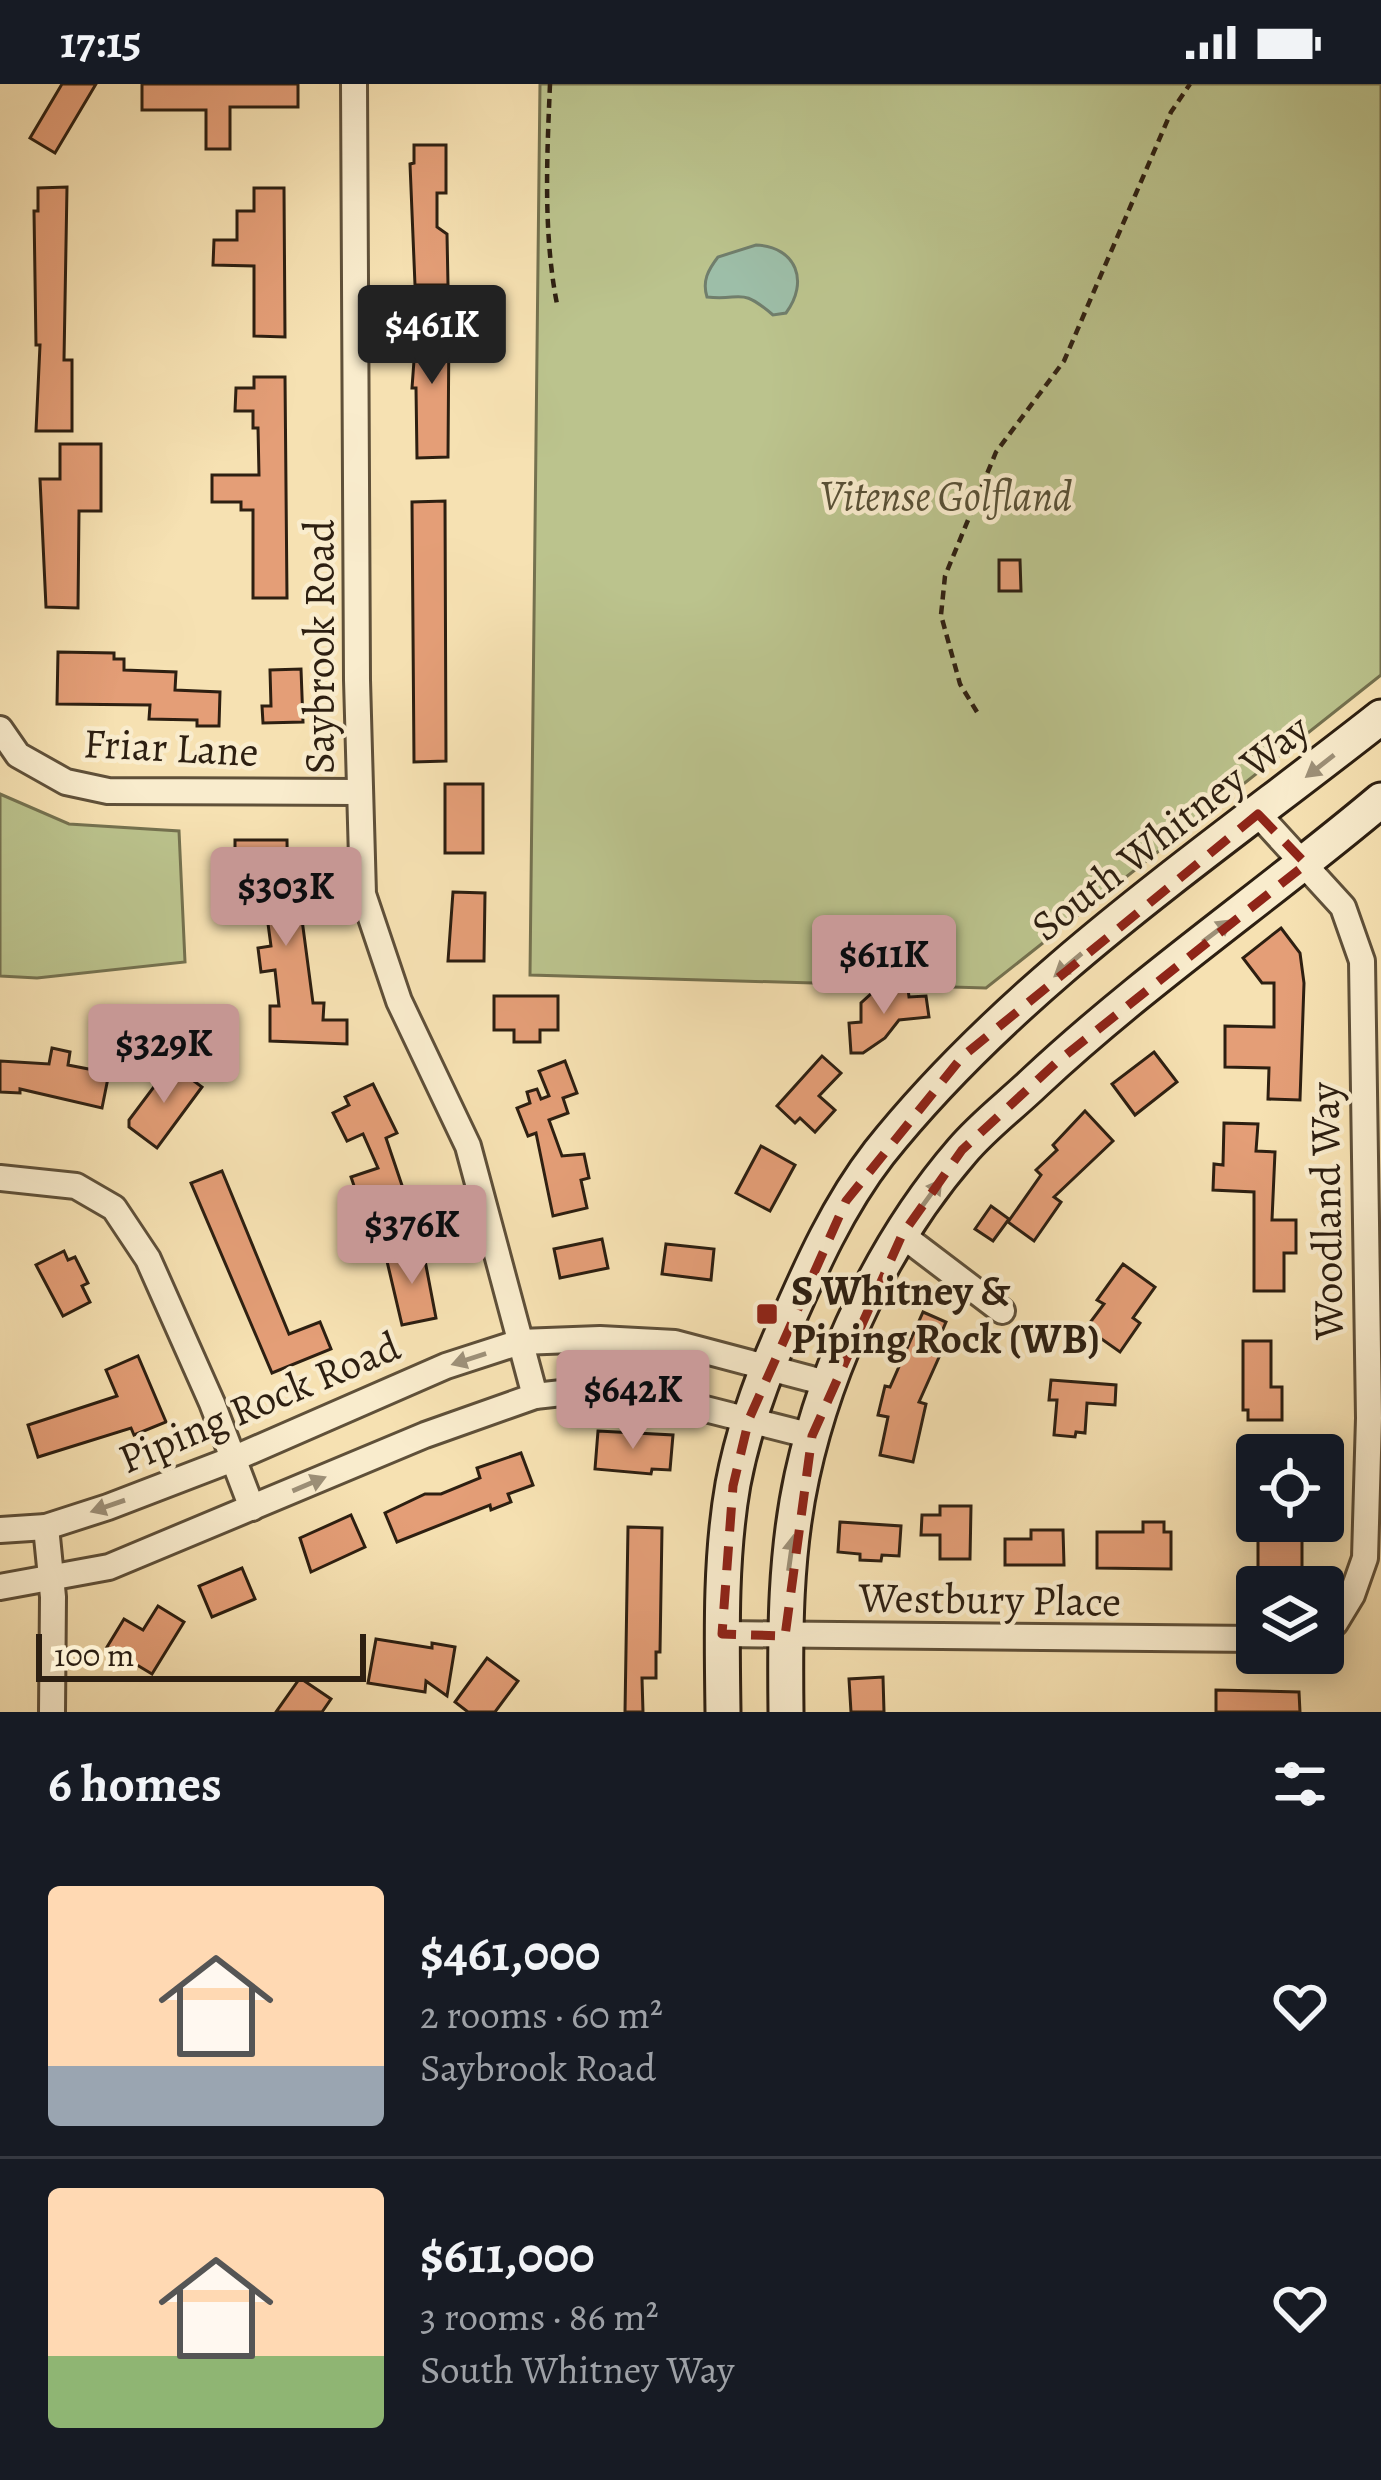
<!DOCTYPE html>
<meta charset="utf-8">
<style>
body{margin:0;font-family:Alegreya,serif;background:#242831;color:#f1f3f6;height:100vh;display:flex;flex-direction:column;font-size:45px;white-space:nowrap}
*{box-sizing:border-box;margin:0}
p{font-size:39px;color:#9ea1a6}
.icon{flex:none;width:66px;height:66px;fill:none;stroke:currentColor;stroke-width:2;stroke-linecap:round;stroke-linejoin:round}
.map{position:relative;height:1628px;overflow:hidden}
.sheet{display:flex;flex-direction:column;background:#171b24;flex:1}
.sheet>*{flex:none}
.buttons{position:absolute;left:1236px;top:1350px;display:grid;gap:24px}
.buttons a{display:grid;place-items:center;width:108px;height:108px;border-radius:12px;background:#171b24;box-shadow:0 6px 30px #0003;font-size:60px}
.scale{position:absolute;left:36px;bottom:30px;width:330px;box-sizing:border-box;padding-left:12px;border:6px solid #2d1f11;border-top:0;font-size:33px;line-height:42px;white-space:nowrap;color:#2d1f11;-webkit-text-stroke:9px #f9eccd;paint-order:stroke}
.price{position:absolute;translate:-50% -102px;padding:0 27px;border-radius:12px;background:#c59692;color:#111;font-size:39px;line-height:78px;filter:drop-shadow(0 3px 6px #0008)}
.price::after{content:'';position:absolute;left:50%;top:72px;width:36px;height:27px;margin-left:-18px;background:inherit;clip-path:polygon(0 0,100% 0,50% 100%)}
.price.selected{background:#222;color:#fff}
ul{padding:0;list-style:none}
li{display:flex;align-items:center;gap:36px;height:300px;padding:0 48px}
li+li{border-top:3px solid #363941}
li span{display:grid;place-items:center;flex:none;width:336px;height:240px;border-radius:12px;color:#555}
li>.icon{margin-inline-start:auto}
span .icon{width:144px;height:144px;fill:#fffc;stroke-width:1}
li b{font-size:51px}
h2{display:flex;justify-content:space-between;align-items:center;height:144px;padding:0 48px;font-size:51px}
.status{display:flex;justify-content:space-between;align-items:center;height:84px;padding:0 60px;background:#171b24;direction:ltr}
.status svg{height:33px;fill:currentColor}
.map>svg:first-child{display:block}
.green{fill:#bbc38d;stroke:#74714f;stroke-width:3}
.water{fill:#9dbea8;stroke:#707e6c;stroke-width:3}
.building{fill:#e49e77;stroke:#2d1f11;stroke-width:3}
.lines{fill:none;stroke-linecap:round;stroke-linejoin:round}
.street-casing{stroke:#5f5039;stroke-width:30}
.secondary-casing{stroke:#2d1f11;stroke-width:39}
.path{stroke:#2d1f11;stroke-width:4.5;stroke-dasharray:9 6;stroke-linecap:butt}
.street{stroke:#f9eccd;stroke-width:24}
.secondary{stroke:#f9eccd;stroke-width:33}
.oneway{fill:#9d9078}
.marked{fill:none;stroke:#8f2418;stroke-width:9;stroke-dasharray:24 15;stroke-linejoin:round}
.poi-dot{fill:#8f2418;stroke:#f9eccd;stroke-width:4.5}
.labels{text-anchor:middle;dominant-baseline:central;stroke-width:9;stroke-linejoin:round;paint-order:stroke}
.park-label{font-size:42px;font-style:italic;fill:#585036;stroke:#f9eccd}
.street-label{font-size:42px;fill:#2d1f11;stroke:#f9eccd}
.poi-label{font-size:42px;font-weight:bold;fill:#2d1f11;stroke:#f9eccd;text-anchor:start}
</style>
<div class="status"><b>17:15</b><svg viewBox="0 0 49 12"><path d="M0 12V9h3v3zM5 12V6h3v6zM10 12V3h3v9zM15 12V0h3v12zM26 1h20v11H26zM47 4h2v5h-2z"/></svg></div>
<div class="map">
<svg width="1381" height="1628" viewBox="0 0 1381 1628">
<rect width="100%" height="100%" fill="#f6e1b2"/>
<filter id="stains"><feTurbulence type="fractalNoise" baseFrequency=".00167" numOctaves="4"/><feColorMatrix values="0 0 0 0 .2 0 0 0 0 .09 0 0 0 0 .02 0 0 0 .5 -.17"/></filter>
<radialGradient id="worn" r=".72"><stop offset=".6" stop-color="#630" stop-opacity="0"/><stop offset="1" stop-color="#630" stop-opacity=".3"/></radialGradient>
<g class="green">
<path d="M 540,0 L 1381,0 L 1381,591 L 986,904 L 530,891 Z"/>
<path d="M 0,710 L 69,740 L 179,747 L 185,878 L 37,894 L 0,892 Z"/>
</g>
<path class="water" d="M 756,161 C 797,163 809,198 786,229 L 773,231 C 739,202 743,217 707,213 C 702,197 708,186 718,173 Z"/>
<g class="building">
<path d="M 62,0 L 96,0 L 55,69 L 30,54 Z"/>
<path d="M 142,0 L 298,0 L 298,23 L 230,23 L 230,65 L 206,65 L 206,26 L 142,26 Z"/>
<path d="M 414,61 L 446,61 L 446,109 L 437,109 L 437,143 L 447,150 L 448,201 L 415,201 L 410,80 L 414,79 Z"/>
<path d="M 67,103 L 64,276 L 72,276 L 72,347 L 36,347 L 40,261 L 36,261 L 34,127 L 38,127 L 38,104 Z"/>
<path d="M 254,104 L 284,104 L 285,253 L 254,252 L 254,182 L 213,181 L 214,156 L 237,156 L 237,127 L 254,127 Z"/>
<path d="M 417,235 L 449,236 L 448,373 L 417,374 L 416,304 L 412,304 Z"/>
<path d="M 254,293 L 285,293 L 287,514 L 253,514 L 253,426 L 241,426 L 241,418 L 212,418 L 212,391 L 259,391 L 258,344 L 253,344 L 253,327 L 235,327 L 236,304 L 254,304 Z"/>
<path d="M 60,360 L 101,360 L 101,427 L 79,427 L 78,524 L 46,523 L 40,395 L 60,395 Z"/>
<path d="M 445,417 L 446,677 L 414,678 L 412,418 Z"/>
<path d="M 999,476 L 1020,476 L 1021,507 L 999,507 Z"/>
<path d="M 58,568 L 114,569 L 114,575 L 124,575 L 124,586 L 176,588 L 175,606 L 220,608 L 219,642 L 197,642 L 197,636 L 149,635 L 150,621 L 57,620 Z"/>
<path d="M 301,585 L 303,638 L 263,639 L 262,622 L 271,622 L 270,586 Z"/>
<rect x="445" y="700" width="38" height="69"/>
<path d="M 235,756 L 287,756 L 288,829 L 301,828 L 313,919 L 324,919 L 323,936 L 347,936 L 347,960 L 270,957 L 270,922 L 279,922 L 275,886 L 261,888 L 258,864 L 271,862 L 264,810 L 252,810 L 252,790 L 235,790 Z"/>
<path d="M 453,808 L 485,809 L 484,877 L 448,877 Z"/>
<path d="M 1281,844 L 1300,869 L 1304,899 L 1300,1016 L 1268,1015 L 1269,984 L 1225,983 L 1225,942 L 1274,943 L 1274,899 L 1262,899 L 1243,874 Z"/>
<path d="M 908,905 L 909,913 L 926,912 L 929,933 L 899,936 L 885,954 L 863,969 L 851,969 L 849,939 L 861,938 L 861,919 L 872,909 Z"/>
<path d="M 494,912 L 558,912 L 558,946 L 540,946 L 540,958 L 514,958 L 514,946 L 494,946 Z"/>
<path d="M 52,964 L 70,968 L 68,981 L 109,989 L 102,1024 L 20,1005 L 20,1009 L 0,1008 L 0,977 L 49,980 Z"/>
<path d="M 1154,968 L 1177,998 L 1135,1031 L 1112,1000 Z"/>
<path d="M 822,972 L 841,989 L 819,1012 L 835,1026 L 815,1048 L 800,1034 L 795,1039 L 777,1022 Z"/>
<path d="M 565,977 L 577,1009 L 563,1014 L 568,1029 L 549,1036 L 562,1072 L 584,1070 L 589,1094 L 581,1096 L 587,1124 L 553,1132 L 536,1049 L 528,1052 L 517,1024 L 530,1019 L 527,1008 L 537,1005 L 541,1015 L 549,1012 L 539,987 Z"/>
<path d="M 171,980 L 202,1003 L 157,1064 L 129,1043 L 129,1036 Z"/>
<path d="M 373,1000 L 397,1049 L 386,1054 L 412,1131 L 386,1139 L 379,1119 L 362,1125 L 351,1093 L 378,1084 L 363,1050 L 347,1057 L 333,1029 L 349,1021 L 345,1013 Z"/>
<path d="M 1085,1027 L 1113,1057 L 1054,1113 L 1061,1118 L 1034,1157 L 1008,1138 L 1041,1091 L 1036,1086 L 1057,1066 L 1053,1061 Z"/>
<path d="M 1224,1039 L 1258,1040 L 1256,1067 L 1275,1068 L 1272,1136 L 1296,1136 L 1296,1169 L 1284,1169 L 1284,1207 L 1254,1207 L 1254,1108 L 1213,1106 L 1214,1080 L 1223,1081 Z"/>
<path d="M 761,1062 L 795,1081 L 770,1127 L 736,1109 Z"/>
<path d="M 222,1087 L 289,1250 L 320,1238 L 331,1265 L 272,1289 L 191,1099 Z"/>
<path d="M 991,1122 L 1009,1135 L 993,1157 L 975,1145 Z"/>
<path d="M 602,1155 L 608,1184 L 560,1194 L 554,1165 Z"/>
<path d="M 666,1160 L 714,1165 L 711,1196 L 662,1190 Z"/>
<path d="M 423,1166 L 436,1234 L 402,1241 L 386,1173 Z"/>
<path d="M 64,1167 L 68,1176 L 75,1173 L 88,1199 L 82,1202 L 90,1218 L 63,1232 L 36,1181 Z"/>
<path d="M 1123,1180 L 1155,1203 L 1133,1234 L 1140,1239 L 1120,1268 L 1086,1244 L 1104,1220 L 1097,1216 Z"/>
<path d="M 923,1228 L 946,1238 L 937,1259 L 944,1262 L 919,1318 L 926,1320 L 913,1378 L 880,1371 L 888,1333 L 878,1331 L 885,1302 L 890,1303 Z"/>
<path d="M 1243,1257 L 1271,1257 L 1271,1303 L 1282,1303 L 1282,1336 L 1248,1336 L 1248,1326 L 1243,1326 Z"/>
<path d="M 138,1272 L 166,1338 L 134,1351 L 131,1344 L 38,1373 L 28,1341 L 117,1312 L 106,1286 Z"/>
<path d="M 1051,1296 L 1116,1301 L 1115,1321 L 1087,1319 L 1085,1349 L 1076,1348 L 1075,1353 L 1054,1351 L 1057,1316 L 1049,1316 Z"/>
<path d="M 598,1347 L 673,1351 L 670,1386 L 652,1385 L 651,1390 L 595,1385 Z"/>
<path d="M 521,1369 L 533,1401 L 508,1410 L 511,1418 L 491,1426 L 490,1421 L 397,1458 L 385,1429 L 425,1410 L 441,1410 L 480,1394 L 477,1384 Z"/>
<path d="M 940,1422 L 971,1422 L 970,1475 L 940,1475 L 940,1451 L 921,1451 L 922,1431 L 940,1431 Z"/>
<path d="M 351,1431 L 365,1463 L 311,1488 L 300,1454 Z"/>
<path d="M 1258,1437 L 1302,1437 L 1302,1492 L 1258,1489 Z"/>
<path d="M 840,1438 L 901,1442 L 899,1472 L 882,1471 L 881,1477 L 860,1476 L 860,1470 L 838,1468 Z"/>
<path d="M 1143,1438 L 1164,1438 L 1164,1448 L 1171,1448 L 1171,1485 L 1097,1484 L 1097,1448 L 1143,1448 Z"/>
<path d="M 628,1443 L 662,1444 L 660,1568 L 656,1568 L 656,1594 L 642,1594 L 643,1628 L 625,1628 Z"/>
<path d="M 1031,1446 L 1063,1446 L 1064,1481 L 1005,1481 L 1005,1455 L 1031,1455 Z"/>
<path d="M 242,1484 L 255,1515 L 212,1533 L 199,1502 Z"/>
<path d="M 158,1522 L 184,1538 L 152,1590 L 107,1563 L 124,1535 L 143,1546 Z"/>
<path d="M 376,1555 L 432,1564 L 432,1559 L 455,1563 L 447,1612 L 426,1597 L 425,1608 L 368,1599 Z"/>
<path d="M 487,1574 L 518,1597 L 495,1628 L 468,1628 L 455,1618 Z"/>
<path d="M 883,1593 L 884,1628 L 851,1628 L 849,1595 Z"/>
<path d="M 300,1594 L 331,1615 L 322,1628 L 276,1628 Z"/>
<path d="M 1216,1606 L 1299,1608 L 1300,1628 L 1216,1628 Z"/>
</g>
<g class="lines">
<g class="street-casing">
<g id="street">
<path d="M 354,0 L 357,596 L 363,810 L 399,917 L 468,1062 L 535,1312"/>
<path d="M 0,645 L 18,671 L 66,698 L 108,707 L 358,708"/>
<path d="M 1258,730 L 1343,823 L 1362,877 L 1369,1334 L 1365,1474 L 1352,1511 L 1335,1539 L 1323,1543"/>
<path d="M 0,1094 L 76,1102 L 114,1124 L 148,1175 L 212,1319 L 252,1424"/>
<path d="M 902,1151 L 1002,1227"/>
<path d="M 46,1443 L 53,1513 L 52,1628"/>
<path d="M 0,1446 L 46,1443 L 108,1423 L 233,1375 L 446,1282 L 520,1258 L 600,1255 L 675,1259 L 830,1300"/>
<path d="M 0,1503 L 109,1483 L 425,1351 L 535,1312 L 589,1306 L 650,1311 L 812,1352"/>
<path d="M 722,1550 L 1257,1555"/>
</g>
</g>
<g class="secondary-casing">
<g id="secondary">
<path d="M 723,1628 C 722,1553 720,1474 733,1400 C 743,1347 762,1294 784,1245 C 811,1183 838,1122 879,1069 C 1014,899 1211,767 1381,633"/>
<path d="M 786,1628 C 785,1549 785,1470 802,1392 C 827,1277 885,1156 962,1067 C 983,1042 1011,1021 1035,998 C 1144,896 1267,812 1381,716"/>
</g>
</g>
<g class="path">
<path d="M 550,0 C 547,72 543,149 557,220"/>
<path d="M 977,628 L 960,600 L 941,531 L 945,492 L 996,368 L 1064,277 L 1171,28 L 1190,0"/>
</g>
<use href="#street" class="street"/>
<use href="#secondary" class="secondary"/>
</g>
<defs><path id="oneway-solid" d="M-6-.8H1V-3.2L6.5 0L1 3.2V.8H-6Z" transform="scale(3)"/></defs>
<g class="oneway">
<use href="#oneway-solid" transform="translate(1320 682) rotate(142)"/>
<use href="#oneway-solid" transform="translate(1217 847) rotate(-37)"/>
<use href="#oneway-solid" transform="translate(1068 881) rotate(140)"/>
<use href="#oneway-solid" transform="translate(931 1110) rotate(-54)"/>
<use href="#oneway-solid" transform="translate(469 1275) rotate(162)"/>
<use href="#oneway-solid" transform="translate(309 1400) rotate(-23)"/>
<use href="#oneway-solid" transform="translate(108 1422) rotate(161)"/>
<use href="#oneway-solid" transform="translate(791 1469) rotate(-82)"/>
</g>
<path class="marked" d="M 1258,730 L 1306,780 L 1057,978 L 962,1066 L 902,1151 L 812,1352 L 785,1552 L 722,1550 L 733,1402 L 749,1335 L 846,1117 L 962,973 Z"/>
<rect class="poi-dot" x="755" y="1218" width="24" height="24" rx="6"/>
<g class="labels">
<g class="park-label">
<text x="946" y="411">Vitense Golfland</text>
</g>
<g class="street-label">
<text transform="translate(319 563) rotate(-90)">Saybrook Road</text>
<text transform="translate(171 663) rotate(3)">Friar Lane</text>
<text transform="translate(1170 743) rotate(-38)">South Whitney Way</text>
<text transform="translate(1326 1127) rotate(-91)">Woodland Way</text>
<text transform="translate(259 1318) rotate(-23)">Piping Rock Road</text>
<text transform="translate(990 1515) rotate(1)">Westbury Place</text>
</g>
<g class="poi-label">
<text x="791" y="1206">S Whitney &amp;<tspan x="791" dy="48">Piping Rock (WB)</tspan></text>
</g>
</g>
<rect width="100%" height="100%" filter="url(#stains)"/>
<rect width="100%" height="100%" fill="url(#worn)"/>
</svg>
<div class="buttons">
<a><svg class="icon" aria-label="locate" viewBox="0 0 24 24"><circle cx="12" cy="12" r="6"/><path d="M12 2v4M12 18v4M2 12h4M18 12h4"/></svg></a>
<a><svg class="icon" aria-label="layers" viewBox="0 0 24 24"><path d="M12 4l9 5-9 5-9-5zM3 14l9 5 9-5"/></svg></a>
</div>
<div class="scale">100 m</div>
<b class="price selected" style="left:432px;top:303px">$461K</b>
<b class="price" style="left:286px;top:865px">$303K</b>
<b class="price" style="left:884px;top:933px">$611K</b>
<b class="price" style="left:164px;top:1022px">$329K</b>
<b class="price" style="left:412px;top:1203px">$376K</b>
<b class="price" style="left:633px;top:1368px">$642K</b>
</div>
<section class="sheet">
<h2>6 homes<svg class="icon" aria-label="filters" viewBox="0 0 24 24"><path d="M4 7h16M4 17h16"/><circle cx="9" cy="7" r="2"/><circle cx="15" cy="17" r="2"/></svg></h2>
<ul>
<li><span style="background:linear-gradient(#ffd9b3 75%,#9aa5b1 0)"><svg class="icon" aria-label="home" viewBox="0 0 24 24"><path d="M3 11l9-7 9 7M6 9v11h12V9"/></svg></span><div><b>$461,000</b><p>2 rooms · 60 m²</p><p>Saybrook Road</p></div><svg class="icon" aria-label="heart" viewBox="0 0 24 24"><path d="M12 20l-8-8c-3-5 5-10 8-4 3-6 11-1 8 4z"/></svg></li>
<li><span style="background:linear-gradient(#ffd9b3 70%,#8fb573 0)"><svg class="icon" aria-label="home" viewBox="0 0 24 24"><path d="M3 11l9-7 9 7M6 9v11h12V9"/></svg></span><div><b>$611,000</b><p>3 rooms · 86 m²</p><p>South Whitney Way</p></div><svg class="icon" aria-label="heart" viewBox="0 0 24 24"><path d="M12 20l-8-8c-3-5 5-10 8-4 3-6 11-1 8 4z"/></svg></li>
</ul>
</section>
